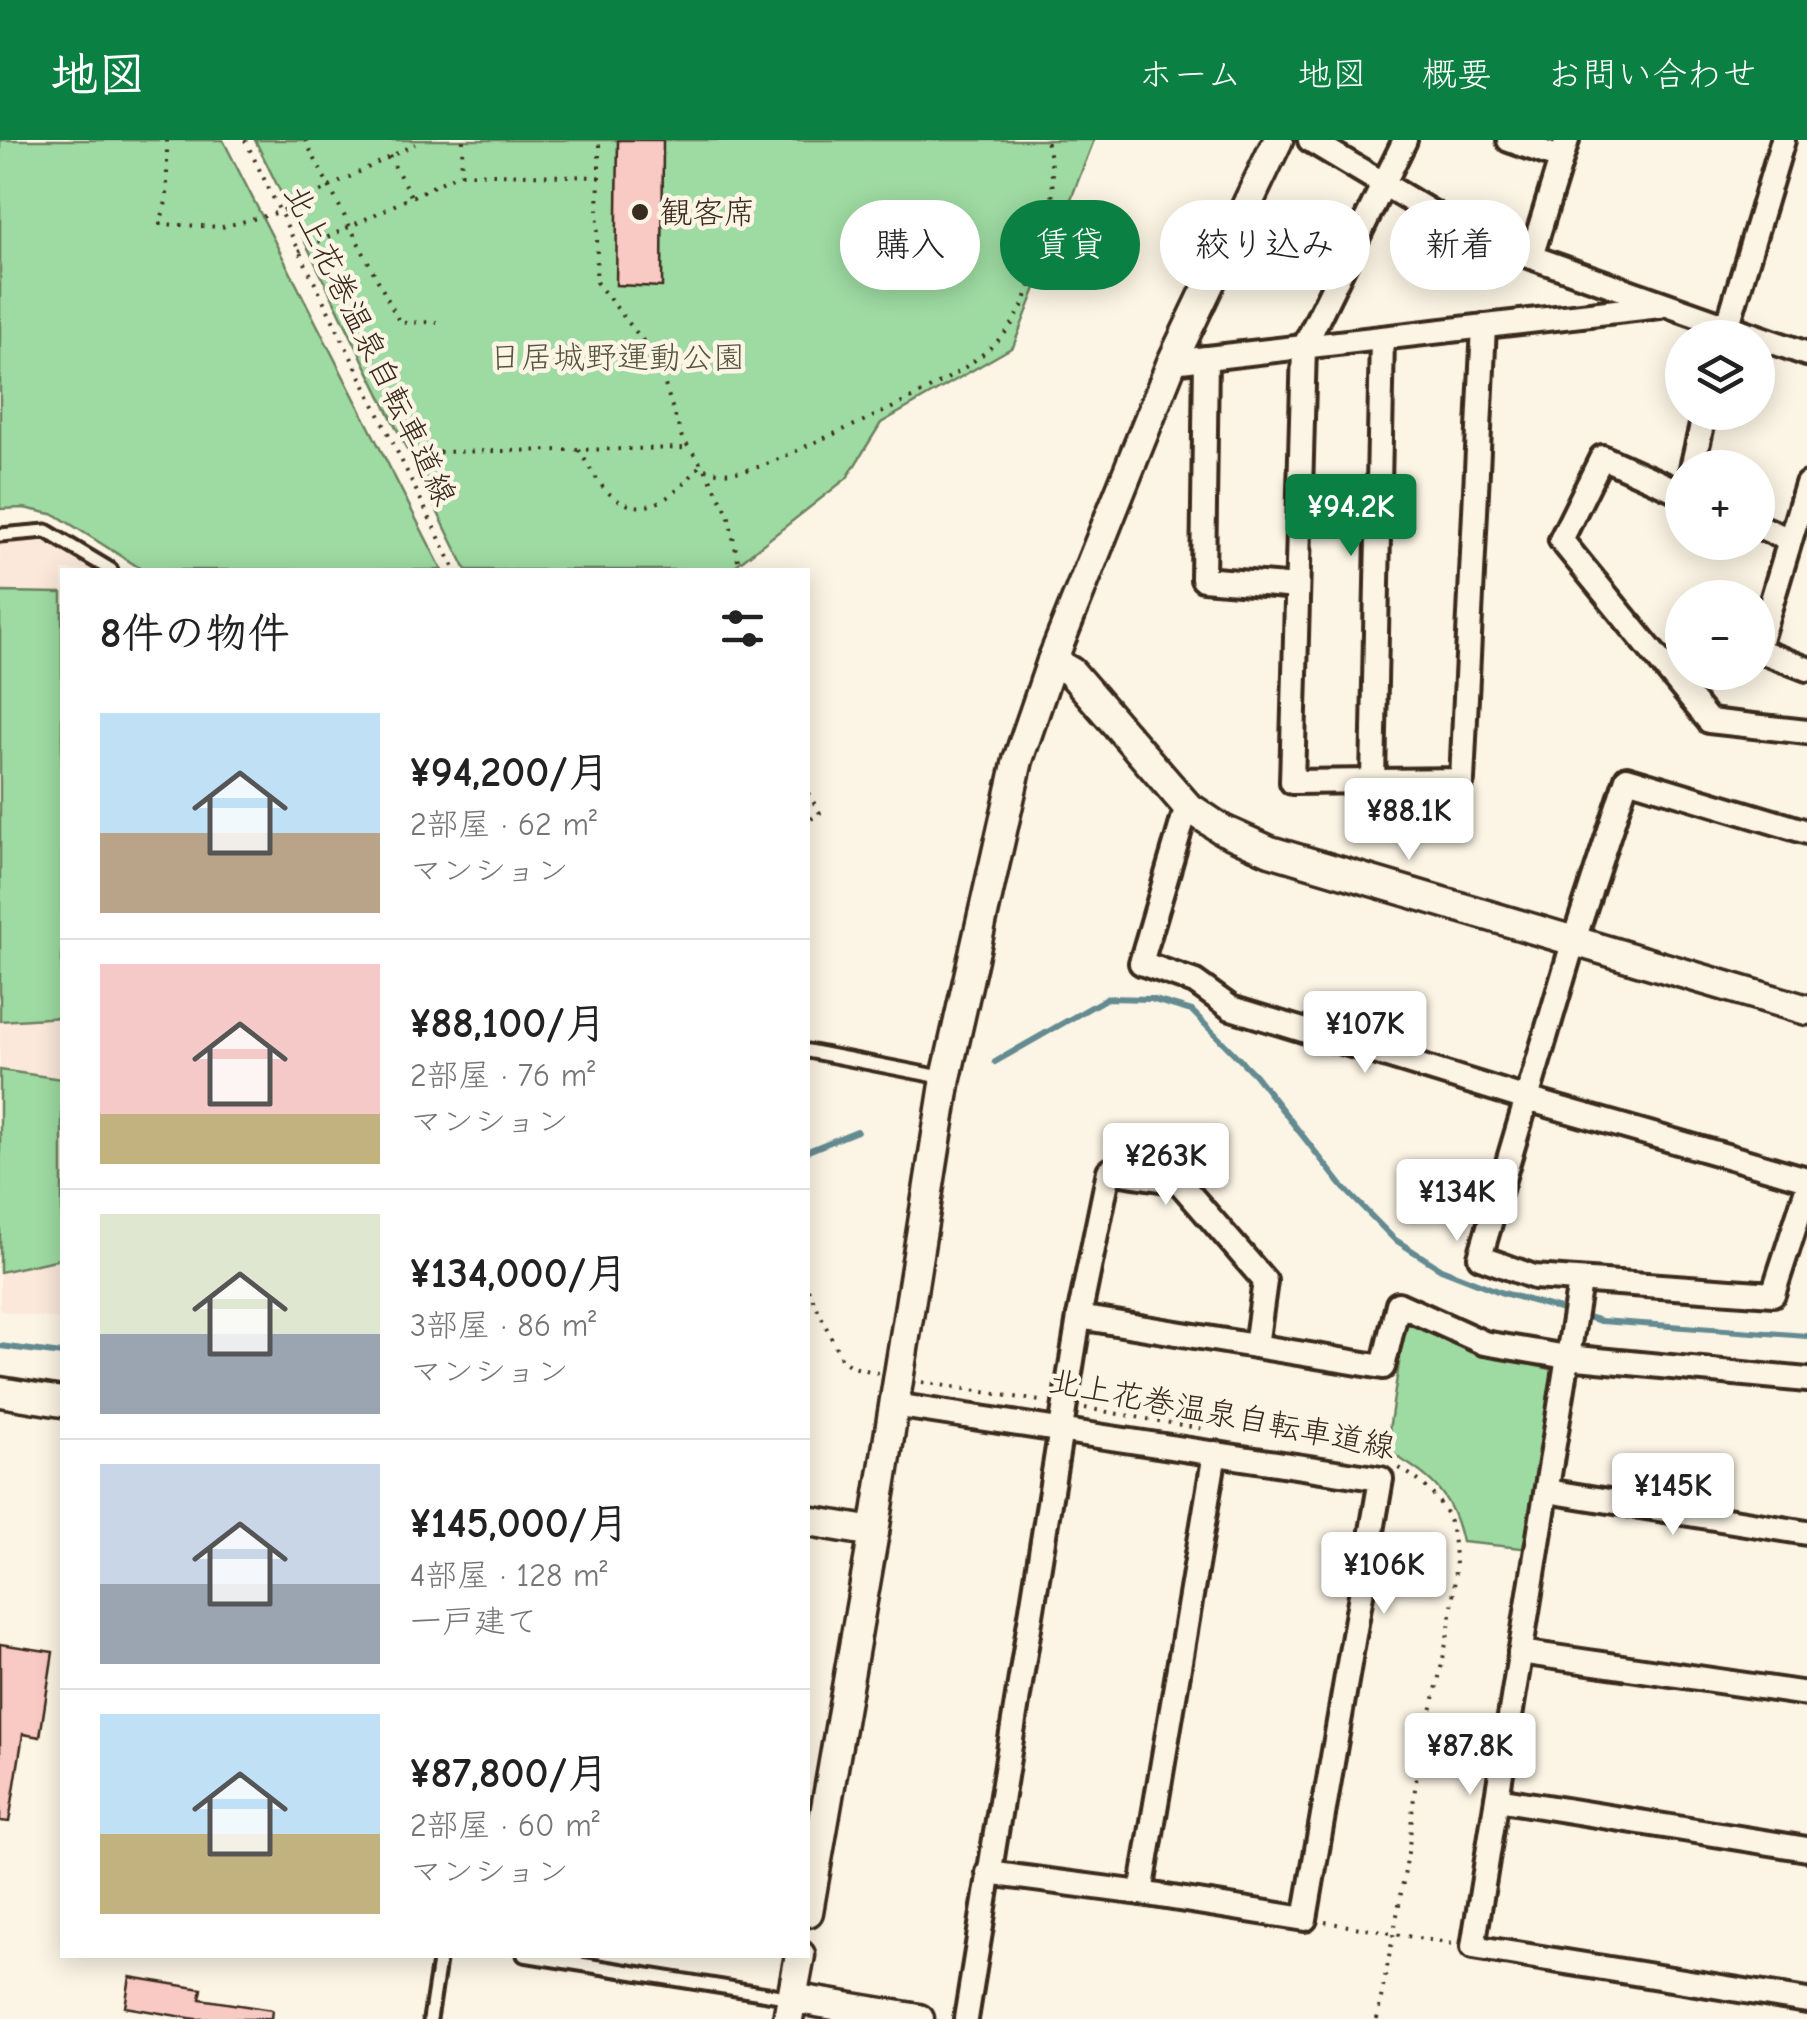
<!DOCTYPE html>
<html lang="ja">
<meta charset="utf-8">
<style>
body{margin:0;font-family:"Comic Neue","Klee One",sans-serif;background:#f6f6f6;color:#222;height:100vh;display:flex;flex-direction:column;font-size:38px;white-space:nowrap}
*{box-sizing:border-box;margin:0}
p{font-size:32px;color:#767676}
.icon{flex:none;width:55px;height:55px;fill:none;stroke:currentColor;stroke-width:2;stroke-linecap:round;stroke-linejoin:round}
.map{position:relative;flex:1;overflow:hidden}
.side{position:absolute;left:60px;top:428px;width:750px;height:1390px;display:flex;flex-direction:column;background:#fff;border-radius:0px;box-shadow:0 5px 25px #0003}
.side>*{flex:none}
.top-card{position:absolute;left:840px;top:60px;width:815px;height:90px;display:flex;gap:20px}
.buttons{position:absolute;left:1665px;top:180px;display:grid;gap:20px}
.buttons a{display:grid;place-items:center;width:110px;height:110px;border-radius:50%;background:#fff;box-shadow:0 5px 25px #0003;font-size:50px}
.price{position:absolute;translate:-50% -85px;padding:0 22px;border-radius:10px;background:#fff;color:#222;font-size:32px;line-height:65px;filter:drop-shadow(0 2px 5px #0008)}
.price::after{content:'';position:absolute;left:50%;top:60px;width:30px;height:22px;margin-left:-15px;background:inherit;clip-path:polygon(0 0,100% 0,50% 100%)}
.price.selected{background:#0b8043;color:#fff}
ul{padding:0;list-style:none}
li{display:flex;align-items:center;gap:30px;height:250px;padding:0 40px}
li+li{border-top:2px solid #e0e0e0}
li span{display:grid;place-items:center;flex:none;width:280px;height:200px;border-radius:0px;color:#555}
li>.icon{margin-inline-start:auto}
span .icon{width:120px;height:120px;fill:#fffc;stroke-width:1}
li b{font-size:42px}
h2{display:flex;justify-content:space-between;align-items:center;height:120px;padding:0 40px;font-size:42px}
.tag{padding:0 35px;border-radius:45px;background:#fff;box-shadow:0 5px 25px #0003;font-size:35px;line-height:90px}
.tag.selected{background:#0b8043;color:#fff}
header{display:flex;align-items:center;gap:60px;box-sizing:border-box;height:140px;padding:0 50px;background:#0b8043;color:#fff}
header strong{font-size:48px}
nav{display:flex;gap:55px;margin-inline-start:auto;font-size:35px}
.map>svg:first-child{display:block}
.built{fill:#fbe8db}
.green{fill:#9edba2;stroke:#6c8260;stroke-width:2.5}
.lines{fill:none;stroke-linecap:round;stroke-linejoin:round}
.stream{stroke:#638b91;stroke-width:6}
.building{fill:#f9c9c3;stroke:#3b2a1e;stroke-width:2.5}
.service-casing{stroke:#3b2a1e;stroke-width:19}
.minor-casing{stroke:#3b2a1e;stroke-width:30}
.tertiary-casing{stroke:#3b2a1e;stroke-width:35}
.path{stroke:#3b2a1e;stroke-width:4;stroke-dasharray:2.5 8;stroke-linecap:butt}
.service{stroke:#fcf5e5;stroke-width:11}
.minor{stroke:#fcf5e5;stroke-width:22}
.tertiary{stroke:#fcf5e5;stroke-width:28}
.poi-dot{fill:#3b2a1e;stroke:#fcf5e5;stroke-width:4}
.labels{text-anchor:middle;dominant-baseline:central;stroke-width:9;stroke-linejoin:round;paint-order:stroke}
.poi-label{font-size:32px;fill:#3b2a1e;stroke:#fcf5e5;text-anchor:start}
.street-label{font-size:32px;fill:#3b2a1e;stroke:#fcf5e5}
.park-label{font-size:32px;fill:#54563f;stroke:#fcf5e5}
</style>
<header>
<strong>地図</strong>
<nav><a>ホーム</a><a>地図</a><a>概要</a><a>お問い合わせ</a></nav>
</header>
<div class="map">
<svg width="1807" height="1879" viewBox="0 0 1807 1879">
<rect width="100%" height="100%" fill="#fcf5e5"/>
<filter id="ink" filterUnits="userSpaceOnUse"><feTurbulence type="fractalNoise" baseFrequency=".01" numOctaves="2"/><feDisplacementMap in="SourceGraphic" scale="20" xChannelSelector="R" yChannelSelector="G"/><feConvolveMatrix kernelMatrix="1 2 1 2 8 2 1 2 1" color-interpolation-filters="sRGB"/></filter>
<g filter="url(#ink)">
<path class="built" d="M 0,384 L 45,384 L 116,430 L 62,430 L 62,1180 L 0,1171 Z"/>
<g class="green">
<path d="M 0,0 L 223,0 L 442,430 L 143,430 L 56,375 L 24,368 L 0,369 Z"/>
<path d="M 255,0 L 1094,0 L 1013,207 L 881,283 L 847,338 L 730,430 L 466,430 Z"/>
<path d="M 0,452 L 62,453 L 62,877 L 0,881 Z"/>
<path d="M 0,930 L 62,939 L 62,1116 L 55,1120 L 0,1132 Z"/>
<path d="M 1406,1177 L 1482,1214 L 1560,1231 L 1531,1409 L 1462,1402 C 1451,1350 1429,1336 1386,1310 Z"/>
</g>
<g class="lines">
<g class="stream">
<path d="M 995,922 L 1107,858 L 1151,859 L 1192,871 L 1255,935 L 1342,1046 L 1394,1099 L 1441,1129 L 1500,1152 L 1601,1181 L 1807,1196"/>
<path d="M 808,1011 L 857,991"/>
<path d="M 0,1206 L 62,1214"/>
</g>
</g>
<g class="building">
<path d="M 618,0 L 663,0 L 662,147 L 616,145 Z"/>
<path d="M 0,1504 L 53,1512 L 40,1597 L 23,1594 L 9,1682 L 0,1681 Z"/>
<path d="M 130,1837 L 202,1849 L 200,1859 L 272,1870 L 271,1879 L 195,1879 L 125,1867 Z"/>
</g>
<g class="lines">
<g class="service-casing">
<g id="service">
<path d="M 0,395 L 46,391 L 111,430"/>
<path d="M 808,911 L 946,938"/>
<path d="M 524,1815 L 792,1858"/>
<path d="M 430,1879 L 440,1815"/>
</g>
</g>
<g class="minor-casing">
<g id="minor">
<path d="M 1310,0 L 1469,95 L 1807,214"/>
<path d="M 1405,0 L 1304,207 L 1292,642 L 1462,640 L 1484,186"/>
<path d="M 1509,0 L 1560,18"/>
<path d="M 1531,117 L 1567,0"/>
<path d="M 1724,198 L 1783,0"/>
<path d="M 1206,218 L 1203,439 L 1297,447"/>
<path d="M 1172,222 L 1660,166"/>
<path d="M 1692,328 L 1705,272"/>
<path d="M 1682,353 L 1602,317 L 1561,400 L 1709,581 L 1807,592"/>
<path d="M 1758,386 L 1790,400"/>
<path d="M 1758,507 L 1807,344"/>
<path d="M 1758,510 L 1807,529"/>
<path d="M 1373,641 L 1382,198"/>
<path d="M 1187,666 L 1141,823 L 1195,842 L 1231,868 L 1527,959 L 1807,1039"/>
<path d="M 1807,692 L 1627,638 L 1573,803 L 1480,1117 L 1534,1137 L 1773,1154 L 1807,1049"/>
<path d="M 1580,1142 L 1473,1807 L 1807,1861"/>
<path d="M 1079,1177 L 1109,1031 L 1179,1042 L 1265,1141 L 1256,1206"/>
<path d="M 894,1265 L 1381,1339 L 1305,1779 L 1141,1753 L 988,1733"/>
<path d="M 1547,1351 L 1807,1393"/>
<path d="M 1520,1512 L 1807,1554"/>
<path d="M 1497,1659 L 1807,1709"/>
<path d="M 1141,1753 L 1215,1313"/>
<path d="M 966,1879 L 1079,1177 L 1383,1227 L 1398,1164 L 1484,1203 L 1567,1217 L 1807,1240"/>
</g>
</g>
<g class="tertiary-casing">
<g id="tertiary">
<path d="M 1052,521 L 1071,532 L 1187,666 L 1223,690 L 1270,711 L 1807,870"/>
<path d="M 0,1252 L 62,1262"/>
<path d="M 808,1381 L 874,1392"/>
<path d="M 808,1772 L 874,1392 L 946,938 L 1018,620 L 1052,521 L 1172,222 L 1278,0"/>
<path d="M 792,1858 L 919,1879"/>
<path d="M 788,1879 L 800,1815"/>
</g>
</g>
<g class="path">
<path d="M 167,0 L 167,58 L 160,84 L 222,87 L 280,72 L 415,4"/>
<path d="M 245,0 L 455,430"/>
<path d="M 305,0 L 400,183 L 437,182"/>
<path d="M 389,16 L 411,56"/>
<path d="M 461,33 L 599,37 L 599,0"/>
<path d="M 599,37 L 596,142 L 656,217 L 682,298 L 705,329 L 728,373 L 740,430"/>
<path d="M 299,111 L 461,33 L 463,0"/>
<path d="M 579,310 C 588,324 598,345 611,355 C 646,384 679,352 701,324"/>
<path d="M 439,312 L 689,308"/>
<path d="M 705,329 C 743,342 785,315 820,300 C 877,275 987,231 1017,176 C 1026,161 1031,142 1037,126 C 1054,84 1057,44 1046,0"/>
<path d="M 808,653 L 820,673 L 808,681"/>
<path d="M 808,1149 L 842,1220 L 852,1227 L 879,1233"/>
<path d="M 922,1242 L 1046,1262"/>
<path d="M 1085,1268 L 1204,1289"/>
<path d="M 1325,1782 L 1453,1804"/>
<path d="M 1377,1879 C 1388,1821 1400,1764 1409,1706 C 1412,1681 1413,1656 1418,1631 C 1431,1559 1465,1461 1452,1390 C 1447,1364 1422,1340 1399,1328"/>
</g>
<use href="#service" class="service"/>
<use href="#minor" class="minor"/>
<use href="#tertiary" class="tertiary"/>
</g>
</g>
<circle class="poi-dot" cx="640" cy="72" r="10"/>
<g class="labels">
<g class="poi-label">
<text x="660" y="72">観客席</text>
</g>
<g class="street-label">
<text transform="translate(370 205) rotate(64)">北上花巻温泉自転車道線</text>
<text transform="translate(1222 1274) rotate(11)">北上花巻温泉自転車道線</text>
</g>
<g class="park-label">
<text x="617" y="217">日居城野運動公園</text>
</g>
</g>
</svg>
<div class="buttons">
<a><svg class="icon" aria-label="layers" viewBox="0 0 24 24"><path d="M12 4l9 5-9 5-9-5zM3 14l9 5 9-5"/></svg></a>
<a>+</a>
<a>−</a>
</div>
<b class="price selected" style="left:1351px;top:419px">¥94.2K</b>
<b class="price" style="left:1409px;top:723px">¥88.1K</b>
<b class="price" style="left:1365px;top:936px">¥107K</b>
<b class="price" style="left:1166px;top:1068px">¥263K</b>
<b class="price" style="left:1457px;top:1104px">¥134K</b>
<b class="price" style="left:1673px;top:1398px">¥145K</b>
<b class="price" style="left:1384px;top:1477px">¥106K</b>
<b class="price" style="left:1470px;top:1658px">¥87.8K</b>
<div class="top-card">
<a class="tag">購入</a>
<a class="tag selected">賃貸</a>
<a class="tag">絞り込み</a>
<a class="tag">新着</a>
</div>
<section class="side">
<h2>8件の物件<svg class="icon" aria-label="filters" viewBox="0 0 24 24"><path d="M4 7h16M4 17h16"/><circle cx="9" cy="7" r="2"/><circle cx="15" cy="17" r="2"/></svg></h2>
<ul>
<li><span style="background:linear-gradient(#bfe0f5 60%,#b9a48a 0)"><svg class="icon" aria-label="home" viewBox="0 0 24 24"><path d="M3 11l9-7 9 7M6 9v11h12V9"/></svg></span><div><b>¥94,200/月</b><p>2部屋 · 62 m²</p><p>マンション</p></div></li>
<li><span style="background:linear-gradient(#f6c9c9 75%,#c2b280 0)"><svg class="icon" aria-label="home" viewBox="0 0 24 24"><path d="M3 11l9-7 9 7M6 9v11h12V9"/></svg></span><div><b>¥88,100/月</b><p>2部屋 · 76 m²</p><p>マンション</p></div></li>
<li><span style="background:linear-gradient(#dfe7d0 60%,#9aa5b1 0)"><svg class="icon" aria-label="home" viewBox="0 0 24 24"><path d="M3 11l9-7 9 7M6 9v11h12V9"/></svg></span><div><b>¥134,000/月</b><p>3部屋 · 86 m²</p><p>マンション</p></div></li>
<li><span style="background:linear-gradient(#c9d6e8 60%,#9aa5b1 0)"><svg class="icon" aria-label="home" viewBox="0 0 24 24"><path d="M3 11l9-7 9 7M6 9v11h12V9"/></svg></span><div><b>¥145,000/月</b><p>4部屋 · 128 m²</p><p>一戸建て</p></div></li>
<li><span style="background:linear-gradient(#bfe0f5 60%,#c2b280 0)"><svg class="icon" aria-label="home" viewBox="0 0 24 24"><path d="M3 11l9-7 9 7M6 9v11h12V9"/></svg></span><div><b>¥87,800/月</b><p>2部屋 · 60 m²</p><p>マンション</p></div></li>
</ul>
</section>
</div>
